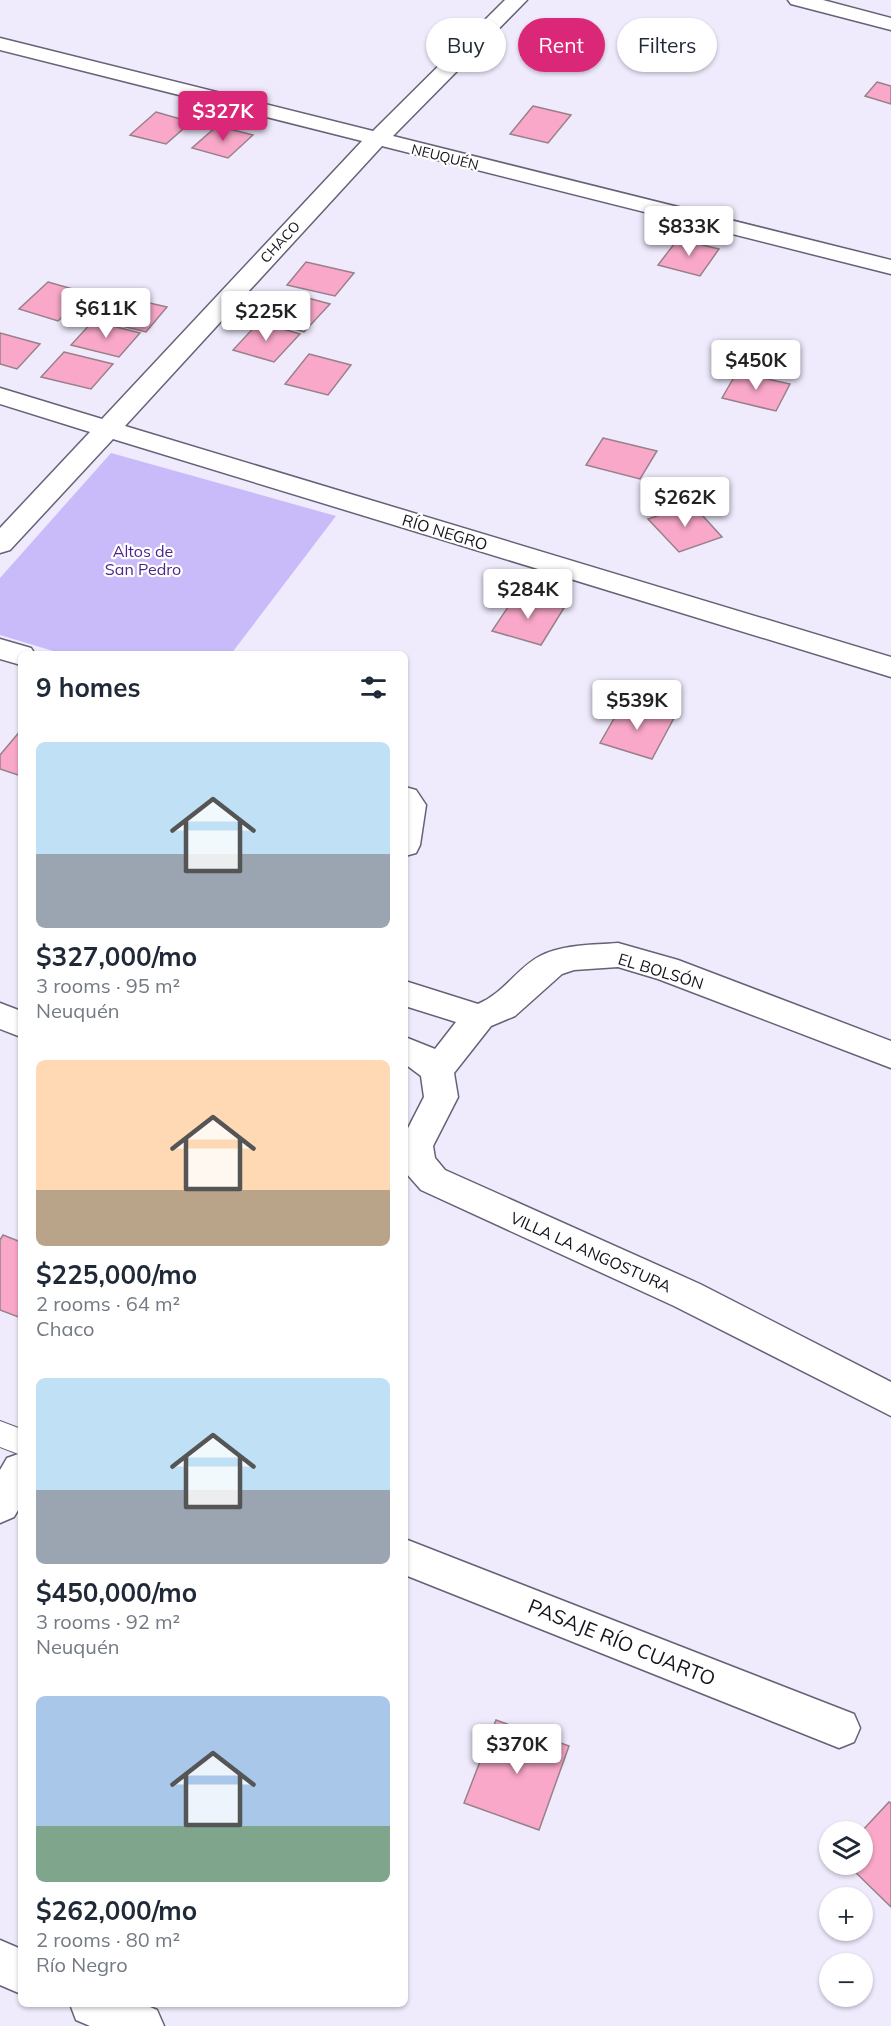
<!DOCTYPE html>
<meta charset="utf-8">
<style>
body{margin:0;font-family:Mulish,sans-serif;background:#f6f6f7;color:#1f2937;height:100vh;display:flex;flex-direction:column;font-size:22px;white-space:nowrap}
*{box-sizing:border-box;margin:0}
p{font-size:20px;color:#747a83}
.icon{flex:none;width:33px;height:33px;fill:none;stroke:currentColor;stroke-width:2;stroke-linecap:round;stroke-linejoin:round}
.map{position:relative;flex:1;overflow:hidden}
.sheet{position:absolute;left:18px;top:651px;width:390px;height:1356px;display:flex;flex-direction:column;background:#fff;border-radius:9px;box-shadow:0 2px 4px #0004}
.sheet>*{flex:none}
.top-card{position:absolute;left:426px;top:18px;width:375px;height:54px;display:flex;gap:12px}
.fabs{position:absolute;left:819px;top:1821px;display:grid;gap:12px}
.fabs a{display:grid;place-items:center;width:54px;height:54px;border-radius:50%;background:#fff;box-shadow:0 2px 4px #0004;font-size:30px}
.price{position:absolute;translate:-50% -51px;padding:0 14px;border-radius:6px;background:#fff;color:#222;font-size:20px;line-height:39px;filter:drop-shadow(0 2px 3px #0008)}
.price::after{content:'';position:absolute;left:50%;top:36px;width:18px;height:14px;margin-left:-9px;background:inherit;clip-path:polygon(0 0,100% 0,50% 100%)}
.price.on{background:#db2777;color:#fff}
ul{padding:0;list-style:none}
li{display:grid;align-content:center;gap:12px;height:318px;padding:0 18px}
li span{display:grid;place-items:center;height:186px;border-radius:9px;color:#555}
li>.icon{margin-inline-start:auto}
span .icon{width:108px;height:108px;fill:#fffc;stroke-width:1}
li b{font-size:26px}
h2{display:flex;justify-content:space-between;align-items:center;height:72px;padding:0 18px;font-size:26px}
.tag{padding:0 21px;border-radius:27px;background:#fff;box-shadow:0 2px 4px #0004;font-size:21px;line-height:54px}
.tag.on{background:#db2777;color:#fff}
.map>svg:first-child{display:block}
.green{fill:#c9bbf9}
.building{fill:#f9a8c9;stroke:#988189;stroke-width:1.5}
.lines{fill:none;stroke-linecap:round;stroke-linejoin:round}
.lane-casing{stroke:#666276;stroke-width:2}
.street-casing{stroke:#666276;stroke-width:3}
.lane{fill:#fff;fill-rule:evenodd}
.street{fill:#fff;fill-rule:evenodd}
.labels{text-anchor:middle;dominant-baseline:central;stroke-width:4.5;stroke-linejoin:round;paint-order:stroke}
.far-street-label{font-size:14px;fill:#15131b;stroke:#fff}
.street-label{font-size:16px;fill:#15131b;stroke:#fff}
.park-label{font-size:16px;fill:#4b258c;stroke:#fff}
.near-street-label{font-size:20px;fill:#15131b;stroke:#fff}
</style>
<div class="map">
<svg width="891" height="2026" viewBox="0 0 891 2026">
<rect width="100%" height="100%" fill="#efebfd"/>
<path class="green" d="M 111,453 L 336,516 L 231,654 L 63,654 L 0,635 L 0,578 Z"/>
<g class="building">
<path d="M 877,82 L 891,86 L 891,104 L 865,96 Z"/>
<path d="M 533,106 L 571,115 L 548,143 L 510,134 Z"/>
<path d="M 156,112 L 191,122 L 166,144 L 130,135 Z"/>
<path d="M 217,126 L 253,135 L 228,158 L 192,148 Z"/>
<path d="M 678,239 L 719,249 L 700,276 L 658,265 Z"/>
<path d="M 306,262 L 354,273 L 335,296 L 287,285 Z"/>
<path d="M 48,282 L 87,293 L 58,321 L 19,309 Z"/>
<path d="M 289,293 L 330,304 L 304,332 L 264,320 Z"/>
<path d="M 119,296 L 167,307 L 146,332 L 98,320 Z"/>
<path d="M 93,321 L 140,333 L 119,357 L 71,345 Z"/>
<path d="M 259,322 L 300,334 L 274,362 L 233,350 Z"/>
<path d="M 0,333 L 40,344 L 17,369 L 0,364 Z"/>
<path d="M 64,352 L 113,364 L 91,389 L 41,377 Z"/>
<path d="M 309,354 L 351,365 L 328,395 L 285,384 Z"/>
<path d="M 737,372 L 790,384 L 776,411 L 722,398 Z"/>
<path d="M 603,438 L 657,451 L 640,479 L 586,465 Z"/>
<path d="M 692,504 L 722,537 L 679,552 L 648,519 Z"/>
<path d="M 516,595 L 564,608 L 541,645 L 492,631 Z"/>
<path d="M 623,703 L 674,718 L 652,759 L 600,743 Z"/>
<path d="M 21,730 L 21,776 L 0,769 L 0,755 Z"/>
<path d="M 3,1235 L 21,1242 L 21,1318 L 0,1310 L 0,1240 Z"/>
<path d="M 496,1720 L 569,1746 L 539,1830 L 464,1803 Z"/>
<path d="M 889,1802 L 891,1803 L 891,1907 L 847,1864 L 862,1864 L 862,1832 L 861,1832 Z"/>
</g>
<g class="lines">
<g class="lane-casing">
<path id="lane" d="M 0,1421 L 21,1429 L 21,1455 L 0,1447 Z"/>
</g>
<g class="street-casing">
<g id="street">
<path d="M 505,0 L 527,0 L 393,136 L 891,260 L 891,274 L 382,146 L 125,426 L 891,657 L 891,677 L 113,439 L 10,550 L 0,553 L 0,528 L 90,432 L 0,404 L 0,388 L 102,419 L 362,141 L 0,50 L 0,38 L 373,131 Z"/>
<path d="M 788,0 L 823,0 L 891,18 L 891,30 L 791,4 Z"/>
<path d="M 0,639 L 31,648 L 35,654 L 21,654 L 21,665 L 0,659 Z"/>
<path d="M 405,787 L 416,790 L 426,805 L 420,845 L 416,853 L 405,856 Z"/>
<path d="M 618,943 L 678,960 L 891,1041 L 891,1068 L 658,979 L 618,967 L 574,970 L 562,974 L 515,1016 L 491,1026 L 454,1073 L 458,1097 L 433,1146 L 435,1158 L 445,1170 L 700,1284 L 891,1382 L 891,1416 L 674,1306 L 421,1190 L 406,1173 L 405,1134 L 424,1097 L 421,1076 L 405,1064 L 405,1037 L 435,1049 L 456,1022 L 405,1006 L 405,981 L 478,1004 C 504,993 517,968 540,956 C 564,944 593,945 618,943 Z"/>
<path d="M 0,1003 L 21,1011 L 21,1037 L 0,1029 Z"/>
<path d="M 21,1453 L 21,1505 L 14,1517 L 0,1523 L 0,1470 L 7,1458 Z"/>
<path d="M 405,1539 L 854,1714 L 860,1728 L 854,1742 L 839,1748 L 405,1575 Z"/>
<path d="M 0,1940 L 21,1949 L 21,1994 L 0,1985 Z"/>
<path d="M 70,2004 L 143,2004 L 157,2010 L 164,2026 L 90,2026 L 76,2020 Z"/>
</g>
</g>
<use href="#lane" class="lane"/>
<use href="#street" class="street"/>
</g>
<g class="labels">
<g class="far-street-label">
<text transform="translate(445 157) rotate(14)">NEUQUÉN</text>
<text transform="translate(280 242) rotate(-47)">CHACO</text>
</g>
<g class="street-label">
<text transform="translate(445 532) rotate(17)">RÍO NEGRO</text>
<text transform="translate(661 971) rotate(17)">EL BOLSÓN</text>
<text transform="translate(591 1252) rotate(24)">VILLA LA ANGOSTURA</text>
</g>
<g class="park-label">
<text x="143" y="551">Altos de<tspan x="143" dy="18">San Pedro</tspan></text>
</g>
<g class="near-street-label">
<text transform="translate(622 1642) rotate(22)">PASAJE RÍO CUARTO</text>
</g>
</g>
</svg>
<div class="fabs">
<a><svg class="icon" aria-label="layers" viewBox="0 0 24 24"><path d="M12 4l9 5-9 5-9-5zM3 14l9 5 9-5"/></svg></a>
<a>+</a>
<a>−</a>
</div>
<b class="price on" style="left:223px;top:142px">$327K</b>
<b class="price" style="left:689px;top:257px">$833K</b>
<b class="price" style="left:106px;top:339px">$611K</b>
<b class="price" style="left:266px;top:342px">$225K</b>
<b class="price" style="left:756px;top:391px">$450K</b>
<b class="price" style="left:685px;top:528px">$262K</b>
<b class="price" style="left:528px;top:620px">$284K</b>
<b class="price" style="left:637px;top:731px">$539K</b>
<b class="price" style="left:517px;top:1775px">$370K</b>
<div class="top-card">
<a class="tag">Buy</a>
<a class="tag on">Rent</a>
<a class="tag">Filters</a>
</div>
<section class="sheet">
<h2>9 homes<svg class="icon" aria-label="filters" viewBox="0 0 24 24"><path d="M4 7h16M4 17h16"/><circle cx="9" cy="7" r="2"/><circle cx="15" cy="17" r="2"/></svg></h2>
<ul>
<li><span style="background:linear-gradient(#bfe0f5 60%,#9aa5b1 0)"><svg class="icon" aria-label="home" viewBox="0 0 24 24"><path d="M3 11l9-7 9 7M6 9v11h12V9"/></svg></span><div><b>$327,000/mo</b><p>3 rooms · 95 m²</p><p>Neuquén</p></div></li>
<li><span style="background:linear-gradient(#ffd9b3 70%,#b9a48a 0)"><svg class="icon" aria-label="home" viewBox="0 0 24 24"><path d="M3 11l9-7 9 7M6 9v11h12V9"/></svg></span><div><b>$225,000/mo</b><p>2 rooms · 64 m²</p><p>Chaco</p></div></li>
<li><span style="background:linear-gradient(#bfe0f5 60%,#9aa5b1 0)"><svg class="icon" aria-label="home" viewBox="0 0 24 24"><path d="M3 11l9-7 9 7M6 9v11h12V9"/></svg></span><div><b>$450,000/mo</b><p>3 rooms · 92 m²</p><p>Neuquén</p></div></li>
<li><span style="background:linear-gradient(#a9c7e8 70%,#7fa58c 0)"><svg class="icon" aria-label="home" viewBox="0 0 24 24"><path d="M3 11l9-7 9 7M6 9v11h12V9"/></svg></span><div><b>$262,000/mo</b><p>2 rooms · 80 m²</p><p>Río Negro</p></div></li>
</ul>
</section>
</div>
